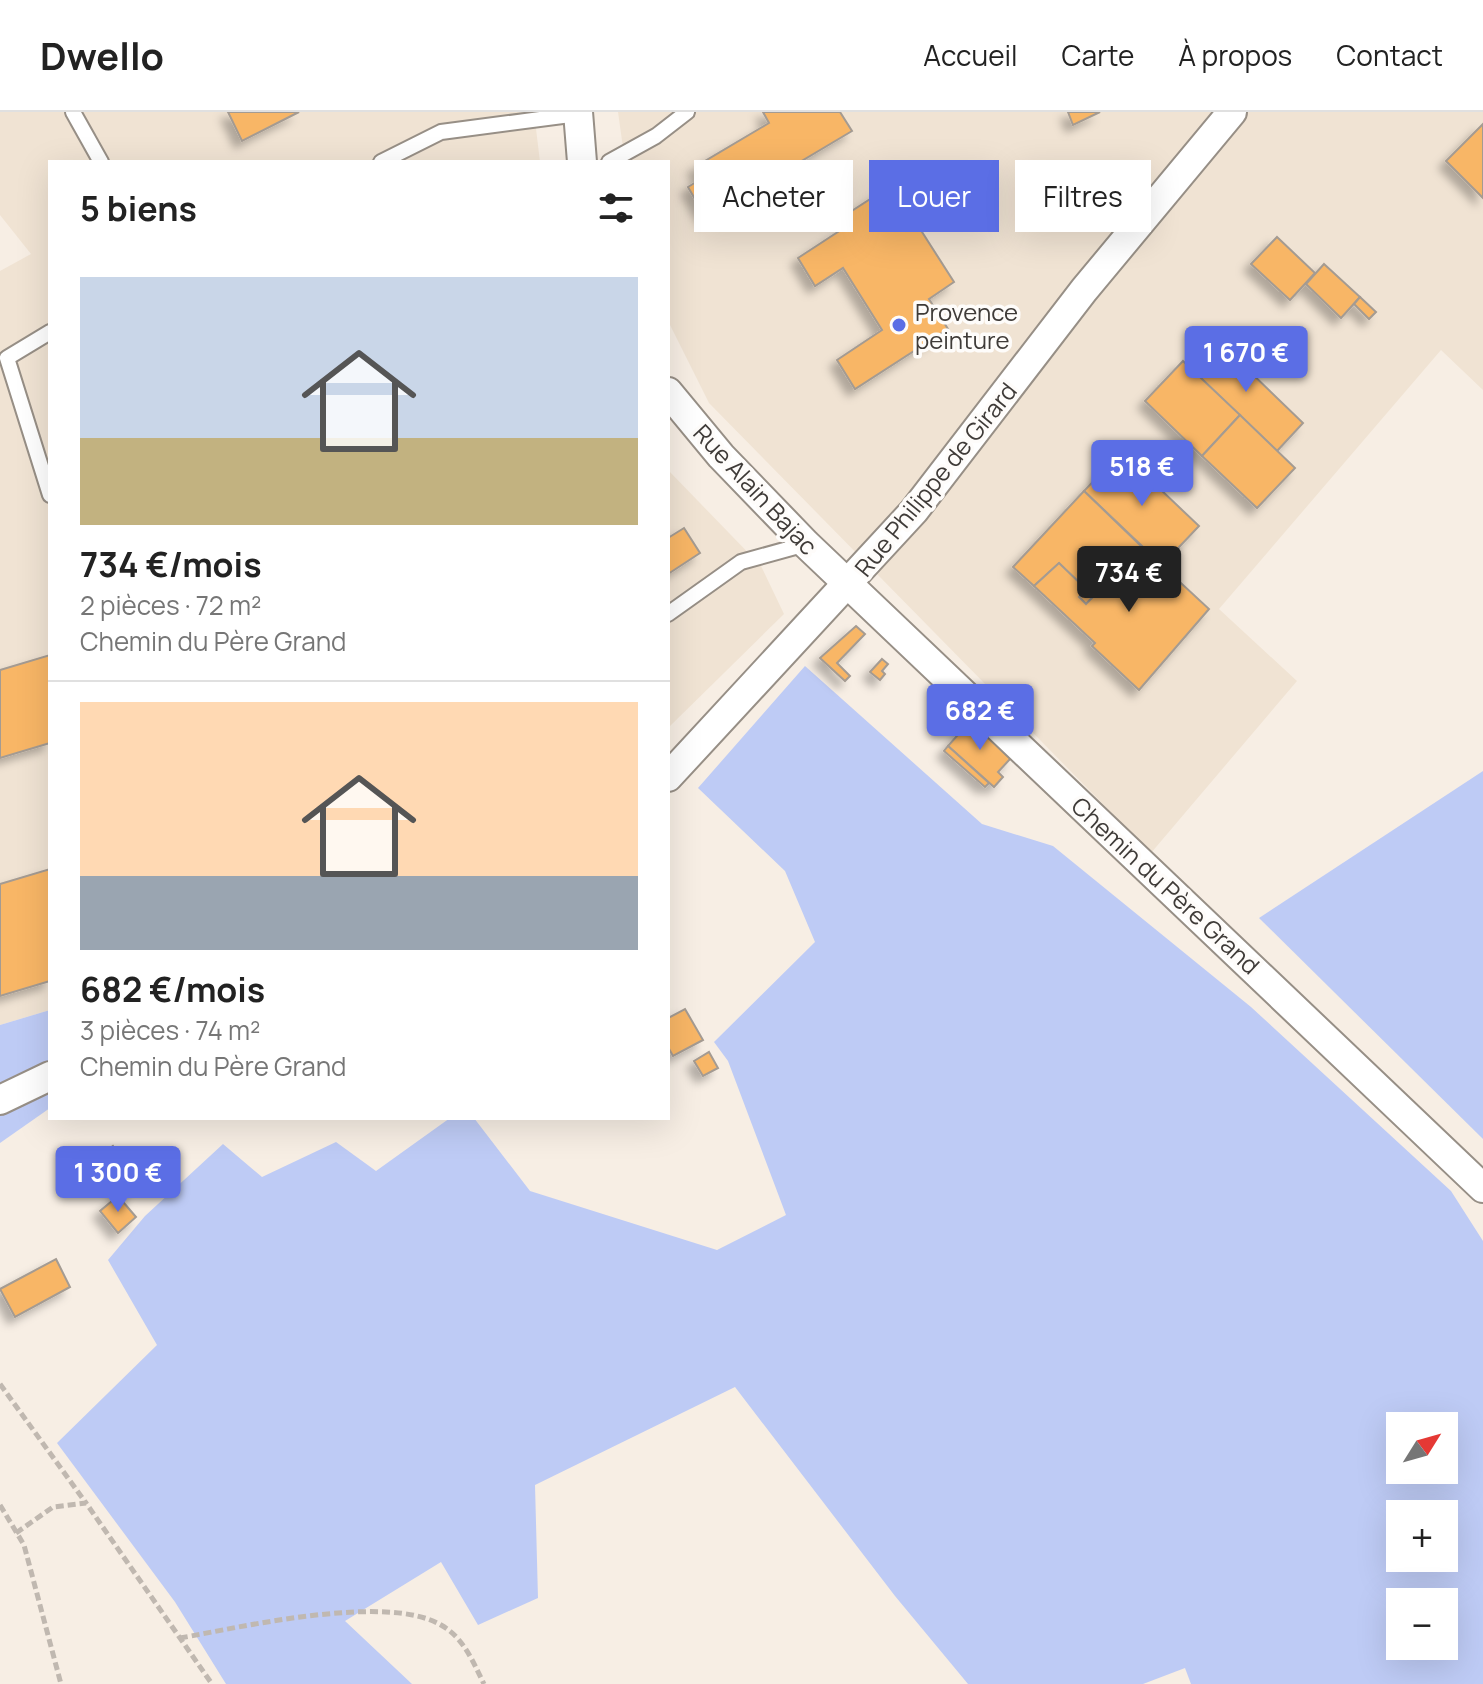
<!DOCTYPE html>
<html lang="fr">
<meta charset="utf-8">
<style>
body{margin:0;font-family:Manrope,sans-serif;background:#f2f2f2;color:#222;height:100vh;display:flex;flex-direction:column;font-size:30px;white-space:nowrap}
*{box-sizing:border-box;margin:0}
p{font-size:26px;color:#767676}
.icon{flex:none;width:44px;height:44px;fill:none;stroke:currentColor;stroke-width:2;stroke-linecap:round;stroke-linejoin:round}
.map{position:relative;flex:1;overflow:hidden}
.side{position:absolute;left:48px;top:48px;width:622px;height:960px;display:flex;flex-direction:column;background:#fff;border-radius:0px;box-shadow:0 8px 32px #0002}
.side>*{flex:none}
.guide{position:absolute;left:694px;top:48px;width:668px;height:72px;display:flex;gap:16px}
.needle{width:52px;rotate:53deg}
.controls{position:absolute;left:1386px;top:1300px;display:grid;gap:16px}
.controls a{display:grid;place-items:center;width:72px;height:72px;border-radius:0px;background:#fff;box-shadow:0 8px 32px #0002;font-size:40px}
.price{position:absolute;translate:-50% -68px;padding:0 18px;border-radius:8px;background:#5b6ee5;color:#fff;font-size:26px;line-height:52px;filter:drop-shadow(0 2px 4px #0008)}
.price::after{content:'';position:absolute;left:50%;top:48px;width:24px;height:18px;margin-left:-12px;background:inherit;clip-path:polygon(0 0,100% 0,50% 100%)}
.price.selected{background:#222;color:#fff}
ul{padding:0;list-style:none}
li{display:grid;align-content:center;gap:16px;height:424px;padding:0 32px}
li+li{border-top:2px solid #e0e0e0}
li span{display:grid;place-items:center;height:248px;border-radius:0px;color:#555}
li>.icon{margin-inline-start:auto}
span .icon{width:144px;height:144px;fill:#fffc;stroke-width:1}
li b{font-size:34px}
h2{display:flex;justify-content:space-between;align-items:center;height:96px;padding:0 32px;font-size:34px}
.pill{padding:0 28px;border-radius:0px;background:#fff;box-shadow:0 8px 32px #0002;font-size:28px;line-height:72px}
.pill.selected{background:#5b6ee5;color:#fff}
header{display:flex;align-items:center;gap:48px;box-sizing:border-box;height:112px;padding:0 40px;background:#fff;border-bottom:2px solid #e0e0e0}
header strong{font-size:38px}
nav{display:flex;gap:44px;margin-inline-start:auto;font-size:28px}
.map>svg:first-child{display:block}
.built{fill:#f0e3d3}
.green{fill:#becbf5;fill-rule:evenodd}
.building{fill:#f8b666;stroke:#a49b92;stroke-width:2;filter:url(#shadow)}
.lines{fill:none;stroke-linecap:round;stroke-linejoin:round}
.lane-casing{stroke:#978f86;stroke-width:18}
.street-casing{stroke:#978f86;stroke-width:32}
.path{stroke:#c0b8b0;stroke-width:5;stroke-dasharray:8 4;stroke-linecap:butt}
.lane{stroke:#fff;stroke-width:14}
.street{stroke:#fff;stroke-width:28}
.poi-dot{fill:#5b6ee5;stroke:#fefcfa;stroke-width:3}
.labels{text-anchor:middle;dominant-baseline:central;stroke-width:7;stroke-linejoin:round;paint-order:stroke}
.poi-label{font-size:24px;fill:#3f3b38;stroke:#fefcfa;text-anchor:start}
.street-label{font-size:24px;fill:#3f3b38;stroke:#fefcfa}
</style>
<header>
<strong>Dwello</strong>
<nav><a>Accueil</a><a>Carte</a><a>À propos</a><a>Contact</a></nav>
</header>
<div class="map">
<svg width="1483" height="1572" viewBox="0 0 1483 1572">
<defs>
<filter id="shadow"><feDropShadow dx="-7" dy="7" stdDeviation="4" flood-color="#0004"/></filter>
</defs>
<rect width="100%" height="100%" fill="#f7eee4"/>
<g class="built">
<path d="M 0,0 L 534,0 L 540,50 L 50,50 L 50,898 L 0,913 L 0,159 L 31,142 L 0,103 Z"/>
<path d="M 618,0 L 1483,0 L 1483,278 L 1441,238 L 1219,497 L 1297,569 L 1151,741 L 709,291 L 668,209 L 668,50 L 625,50 Z"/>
<path d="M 668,358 L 761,454 L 784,502 L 668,616 Z"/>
</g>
<g class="green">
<path d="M 805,554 L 982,712 L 1053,734 L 1251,895 L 1451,1079 L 1483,1129 L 1483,1572 L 1191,1572 L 1185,1556 L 1143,1572 L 968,1572 L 895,1484 L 735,1275 L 535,1373 L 538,1486 L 478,1513 L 441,1450 L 345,1509 L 412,1572 L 226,1572 L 175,1490 L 57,1331 L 157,1233 L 108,1148 L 145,1104 L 223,1032 L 262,1065 L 336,1030 L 376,1059 L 450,1006 L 474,1006 L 530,1079 L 717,1138 L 786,1103 L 728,949 L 714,930 L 815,830 L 785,759 L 698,676 ZM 1444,1314 L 1444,1358 L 1400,1358 L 1400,1314 ZM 1400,1402 L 1444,1402 L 1444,1446 L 1400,1446 ZM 1444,1490 L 1444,1534 L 1400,1534 L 1400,1490 Z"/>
<path d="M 1483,659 L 1483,1027 L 1259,806 Z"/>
<path d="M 50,898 L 50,996 L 0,1031 L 0,913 Z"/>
</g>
<g class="building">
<path d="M 228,0 L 299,0 L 242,29 Z"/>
<path d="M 763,0 L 840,0 L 852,19 L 706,106 L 688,75 L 701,67 L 695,55 L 769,11 Z"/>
<path d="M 1068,0 L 1100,0 L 1073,13 Z"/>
<path d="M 1483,12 L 1483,86 L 1446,49 Z"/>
<path d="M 892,73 L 954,170 L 929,187 L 948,217 L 855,277 L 837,248 L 882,218 L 843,156 L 815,174 L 798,146 L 850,112 L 844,104 Z"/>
<path d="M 1277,125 L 1315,161 L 1290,188 L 1251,152 Z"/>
<path d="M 1324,152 L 1360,185 L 1341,206 L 1306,172 Z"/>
<path d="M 1360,185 L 1376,200 L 1369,207 L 1354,192 Z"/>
<path d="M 1215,226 L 1303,311 L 1277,339 L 1188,254 Z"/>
<path d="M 1183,249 L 1240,303 L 1202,344 L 1145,289 Z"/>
<path d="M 1240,303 L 1295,356 L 1257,396 L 1202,344 Z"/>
<path d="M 1121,340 L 1199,414 L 1162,453 L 1084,379 Z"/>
<path d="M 1084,379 L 1142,435 L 1086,492 L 1079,485 L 1086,477 L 1059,451 L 1034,474 L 1013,455 Z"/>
<path d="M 684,416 L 700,441 L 668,462 L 668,426 Z"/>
<path d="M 1142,435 L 1209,497 L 1139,578 L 1092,534 L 1095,531 L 1034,474 L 1059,451 L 1086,477 L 1079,485 L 1086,492 Z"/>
<path d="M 856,514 L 865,522 L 837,551 L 850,564 L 845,569 L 820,546 Z"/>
<path d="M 50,543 L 50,631 L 0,646 L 0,558 Z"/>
<path d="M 882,547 L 888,552 L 882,559 L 885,562 L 880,568 L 870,560 Z"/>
<path d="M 972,607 L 1011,646 L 998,660 L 1003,665 L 994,675 L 948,634 Z"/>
<path d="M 948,634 L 989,671 L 985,675 L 944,639 Z"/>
<path d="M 50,757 L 50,869 L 0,884 L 0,772 Z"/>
<path d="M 685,897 L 703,928 L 673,944 L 668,935 L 668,906 Z"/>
<path d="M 709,940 L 718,956 L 703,964 L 694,949 Z"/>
<path d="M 113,1034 L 138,1066 L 125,1076 L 101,1043 Z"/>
<path d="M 118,1084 L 136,1105 L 118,1121 L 100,1099 Z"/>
<path d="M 56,1147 L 70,1175 L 15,1205 L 0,1177 Z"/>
</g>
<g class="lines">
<g class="lane-casing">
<g id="lane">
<path d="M 73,0 L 101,50"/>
<path d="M 381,50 L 441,20 L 578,2"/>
<path d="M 609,50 L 656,24 L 687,0"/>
<path d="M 50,220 L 7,246 L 50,383"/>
<path d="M 668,502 L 741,450 L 806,432"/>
</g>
</g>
<g class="street-casing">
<g id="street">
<path d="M 578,0 L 582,50"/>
<path d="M 668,280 L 721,344 L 806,432 L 1483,1076"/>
<path d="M 668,665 L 914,399 L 1084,178 L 1232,0"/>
<path d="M 0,988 L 50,964"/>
</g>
</g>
<g class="path">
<path d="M 0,1272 L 86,1391"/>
<path d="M 0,1393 L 24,1433 L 61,1572"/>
<path d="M 16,1421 L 53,1395 L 86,1391 L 212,1572"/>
<path d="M 180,1526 C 242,1515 387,1481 441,1513 C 464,1526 473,1550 484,1572"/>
</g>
<use href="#lane" class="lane"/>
<use href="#street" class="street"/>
</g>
<circle class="poi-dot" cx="899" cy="213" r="8"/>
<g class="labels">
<g class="poi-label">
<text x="915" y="199">Provence<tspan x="915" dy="28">peinture</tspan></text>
</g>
<g class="street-label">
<text transform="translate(935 367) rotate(-51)">Rue Philippe de Girard</text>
<text transform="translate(756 377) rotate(47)">Rue Alain Bajac</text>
<text transform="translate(1166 773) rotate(43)">Chemin du Père Grand</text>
</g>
</g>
</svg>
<div class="controls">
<a><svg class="needle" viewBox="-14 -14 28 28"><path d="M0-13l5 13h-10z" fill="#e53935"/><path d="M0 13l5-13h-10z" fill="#767676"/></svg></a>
<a>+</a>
<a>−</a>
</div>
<b class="price" style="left:1246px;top:282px">1 670 €</b>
<b class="price" style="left:1142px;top:396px">518 €</b>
<b class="price selected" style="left:1129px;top:502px">734 €</b>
<b class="price" style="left:980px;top:640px">682 €</b>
<b class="price" style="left:118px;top:1102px">1 300 €</b>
<div class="guide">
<a class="pill">Acheter</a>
<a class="pill selected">Louer</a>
<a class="pill">Filtres</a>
</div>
<section class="side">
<h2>5 biens<svg class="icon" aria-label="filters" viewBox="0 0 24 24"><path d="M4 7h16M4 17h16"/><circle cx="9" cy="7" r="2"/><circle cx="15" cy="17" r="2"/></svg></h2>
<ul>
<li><span style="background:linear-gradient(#c9d6e8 65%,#c2b280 0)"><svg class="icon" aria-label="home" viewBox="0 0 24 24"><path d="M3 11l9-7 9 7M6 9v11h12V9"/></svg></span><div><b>734 €/mois</b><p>2 pièces · 72 m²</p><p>Chemin du Père Grand</p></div></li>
<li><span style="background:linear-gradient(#ffd9b3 70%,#9aa5b1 0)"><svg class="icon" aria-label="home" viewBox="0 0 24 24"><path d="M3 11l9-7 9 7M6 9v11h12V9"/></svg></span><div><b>682 €/mois</b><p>3 pièces · 74 m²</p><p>Chemin du Père Grand</p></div></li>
</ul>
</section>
</div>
